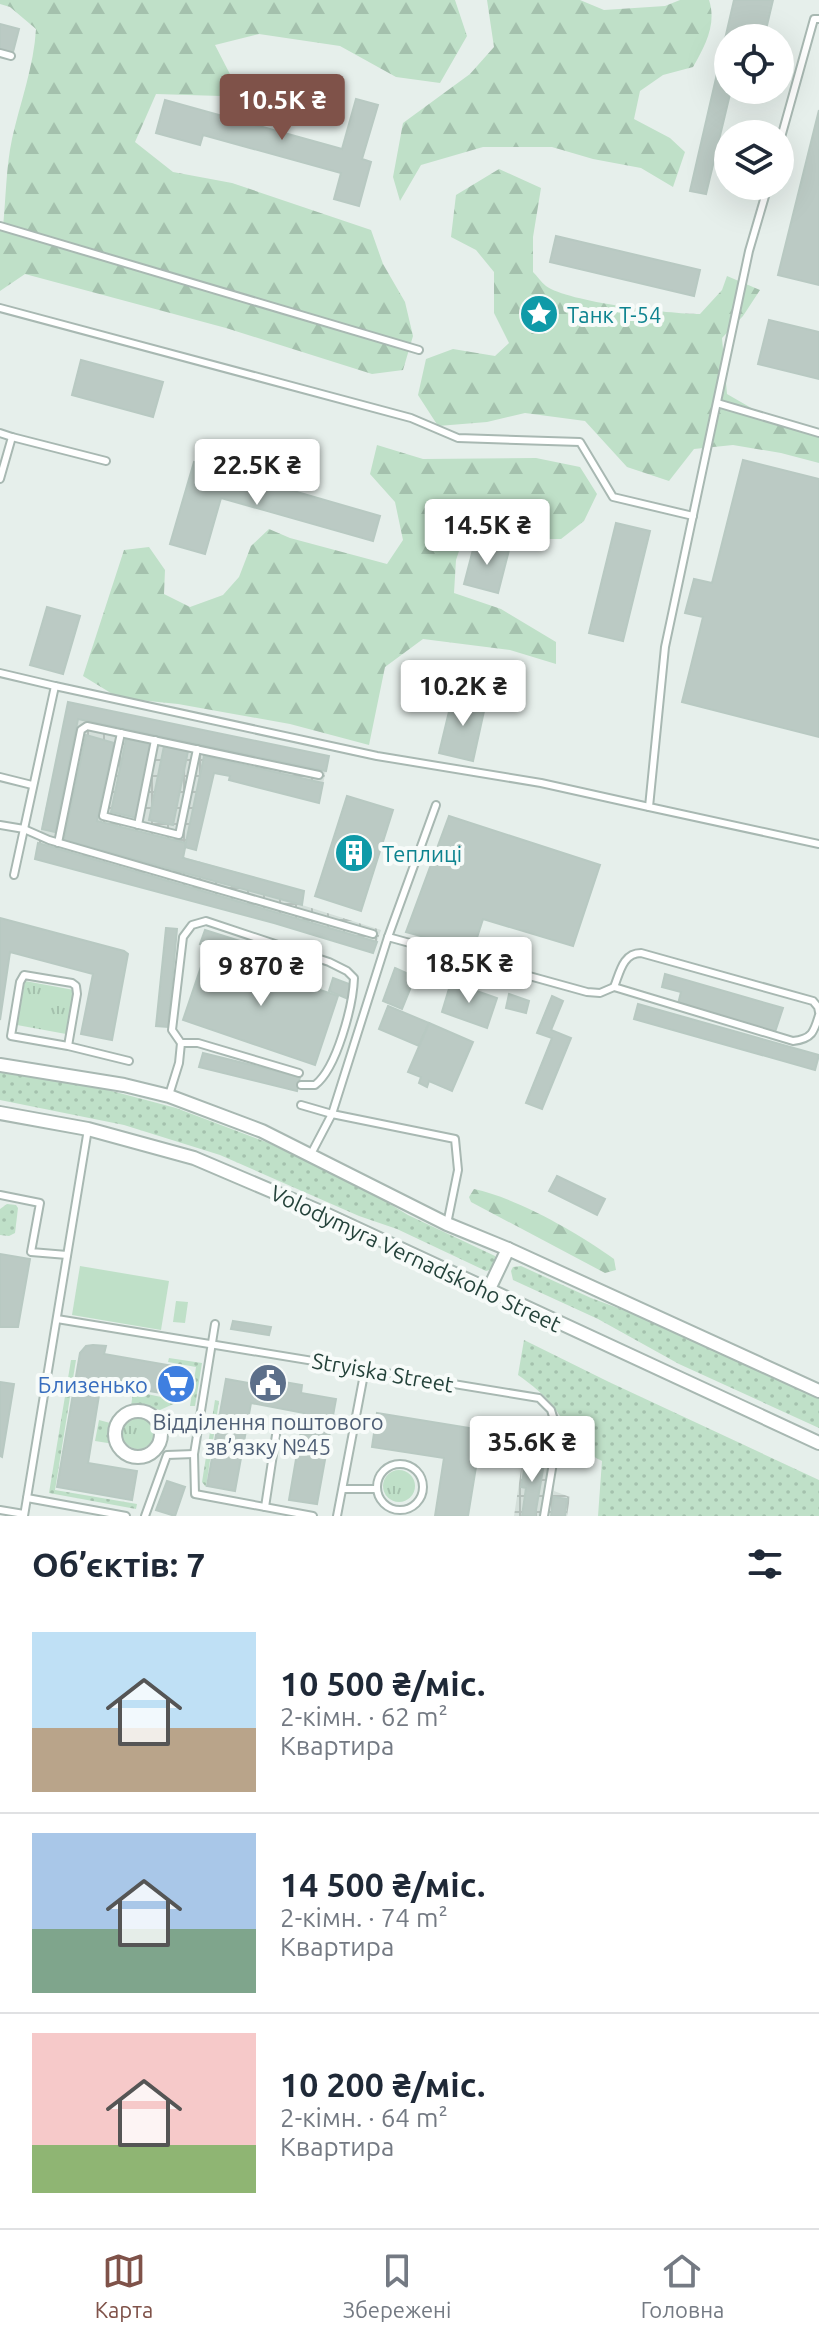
<!DOCTYPE html>
<html lang="uk">
<meta charset="utf-8">
<style>
body{margin:0;font-family:Ubuntu,sans-serif;background:#f6f6f7;color:#1f2937;height:100vh;display:flex;flex-direction:column;font-size:30px;white-space:nowrap}
*{box-sizing:border-box;margin:0}
p{font-size:26px;color:#747a83}
.icon{flex:none;width:44px;height:44px;fill:none;stroke:currentColor;stroke-width:2;stroke-linecap:round;stroke-linejoin:round}
.map{position:relative;height:1516px;overflow:hidden}
.sheet{display:flex;flex-direction:column;background:#fff;flex:1}
.sheet>*{flex:none}
.fabs{position:absolute;left:714px;top:24px;display:grid;gap:16px}
.fabs a{display:grid;place-items:center;width:80px;height:80px;border-radius:50%;background:#fff;box-shadow:0 8px 32px #0002;font-size:40px}
.price{position:absolute;translate:-50% -68px;padding:0 18px;border-radius:8px;background:#fff;color:#222;font-size:26px;line-height:52px;filter:drop-shadow(0 2px 4px #0008)}
.price::after{content:'';position:absolute;left:50%;top:48px;width:24px;height:18px;margin-left:-12px;background:inherit;clip-path:polygon(0 0,100% 0,50% 100%)}
.price.on{background:#7f5249;color:#fff}
ul{padding:0;list-style:none}
li{display:flex;align-items:center;gap:24px;height:200px;padding:0 32px}
li+li{border-top:2px solid #e0e1e3}
li span{display:grid;place-items:center;flex:none;width:224px;height:160px;border-radius:0px;color:#555}
li>.icon{margin-inline-start:auto}
span .icon{width:96px;height:96px;fill:#fffc;stroke-width:1}
li b{font-size:34px}
h2{display:flex;justify-content:space-between;align-items:center;height:96px;padding:0 32px;font-size:34px}
.menu{display:flex;justify-content:space-around;align-items:center;height:112px;border-top:2px solid #e0e1e3;background:#fff;font-size:22px;color:#747a83}
.menu a{display:grid;justify-items:center;gap:4px}
.menu .on{color:#7f5249}
.map>svg:first-child{display:block}
.industrial{fill:url(#industrial-grid)}
.grass{fill:url(#grass-dots)}
.forest{fill:url(#forest-firs)}
.park{fill:url(#park-tufts)}
.pitch{fill:#bfe0c8}
.building{fill:#bbcac4;stroke:#b8c9c2;stroke-width:2}
.lines{fill:none;stroke-linecap:round;stroke-linejoin:round}
.lane-casing{stroke:#a8b8b2;stroke-width:10}
.street-casing{stroke:#a8b8b2;stroke-width:16}
.lane{stroke:#fff;stroke-width:6}
.street{stroke:#fff;stroke-width:12}
.labels{text-anchor:middle;dominant-baseline:central;stroke-width:8;stroke-linejoin:round;paint-order:stroke}
.culture-label{font-size:22px;fill:#0d838f;stroke:#f7fbf9;text-anchor:start}
.street-label{font-size:22px;fill:#24423a;stroke:#f7fbf9}
.shop-label{font-size:22px;fill:#366cbe;stroke:#f7fbf9;text-anchor:end}
.service-label{font-size:22px;fill:#4e5e75;stroke:#f7fbf9}
</style>
<div class="map">
<svg width="819" height="1516" viewBox="0 0 819 1516">
<defs>
<pattern id="industrial-grid" width="8" height="8" patternUnits="userSpaceOnUse" patternTransform="scale(2)"><rect width="8" height="8" fill="#d4dfda"/><path d="M0 4h8M4 0v8" fill="none" stroke="#b6c1bc"/></pattern>
<pattern id="grass-dots" width="8" height="8" patternUnits="userSpaceOnUse" patternTransform="scale(2)"><rect width="8" height="8" fill="#bfe0c8"/><path d="M2 2h.1M6 6h.1" fill="none" stroke="#a4c1ad" stroke-width="1.8" stroke-linecap="round"/></pattern>
<pattern id="forest-firs" width="22" height="20" patternUnits="userSpaceOnUse" patternTransform="scale(2)"><rect width="22" height="20" fill="#bfe0c8"/><path d="M5 1l3.5 6h-7zM16 11l3.5 6h-7z" fill="#a4c1ad"/></pattern>
<pattern id="park-tufts" width="24" height="20" patternUnits="userSpaceOnUse" patternTransform="scale(2)"><rect width="24" height="20" fill="#bfe0c8"/><path d="M3 7l-1-3M5 7V3M7 7l1-3M15 17l-1-3M17 17v-4M19 17l1-3" fill="none" stroke="#a4c1ad"/></pattern>
</defs>
<rect width="100%" height="100%" fill="#e6efeb"/>
<g class="industrial">
<path d="M 68,702 L 329,756 L 319,803 L 229,780 L 229,776 L 214,773 L 196,850 L 186,847 L 183,857 L 304,891 L 302,905 L 381,930 L 373,953 L 274,923 L 35,859 Z"/>
<path d="M 524,1450 L 547,1454 L 554,1491 L 570,1497 L 567,1516 L 514,1516 Z"/>
</g>
<g class="grass">
<path d="M 0,1070 L 93,1086 L 176,1108 L 266,1142 L 360,1186 L 408,1215 L 495,1256 L 497,1259 L 493,1269 L 486,1271 L 397,1229 L 359,1216 L 220,1155 L 124,1125 L 0,1100 Z"/>
<path d="M 7,1204 L 16,1205 L 18,1208 L 15,1233 L 9,1236 L 0,1235 L 0,1209 Z"/>
<path d="M 521,1266 L 591,1298 L 669,1327 L 819,1396 L 819,1428 L 679,1364 L 598,1319 L 513,1280 L 511,1271 L 513,1267 Z"/>
<path d="M 524,1340 L 609,1382 L 819,1480 L 819,1516 L 598,1516 L 602,1461 C 575,1448 572,1433 556,1410 C 547,1397 531,1384 518,1375 Z"/>
<path d="M 169,1358 L 202,1363 L 195,1406 L 190,1406 L 196,1367 L 168,1362 Z"/>
<path d="M 71,1360 L 76,1360 L 55,1490 L 137,1504 L 136,1509 L 49,1493 Z"/>
<path d="M 133,1391 L 180,1401 L 160,1410 L 142,1405 L 131,1407 Z"/>
<path d="M 215,1400 L 219,1401 L 206,1487 L 202,1482 Z"/>
<path d="M 99,1420 L 114,1424 L 112,1434 L 114,1444 L 95,1441 Z"/>
</g>
<g class="forest">
<path d="M 0,0 L 455,0 L 467,36 L 440,83 L 396,77 L 340,46 L 259,34 L 215,45 L 234,82 L 260,107 L 220,96 L 156,94 L 135,142 L 173,172 L 232,183 L 371,230 L 383,264 L 405,302 L 413,336 L 403,370 L 372,374 L 226,328 L 25,274 L 0,291 L 0,227 L 3,227 C 6,198 6,167 12,139 C 20,103 34,66 36,29 L 10,7 L 0,4 Z"/>
<path d="M 487,0 L 580,0 L 604,10 L 665,6 L 680,0 L 709,0 C 717,24 705,46 693,67 L 663,75 L 640,91 L 634,119 L 670,138 L 685,152 L 673,187 L 641,168 L 593,159 L 552,147 L 483,147 L 421,165 L 400,201 L 393,177 L 403,123 L 470,74 L 494,47 Z"/>
<path d="M 499,169 L 541,188 L 533,237 L 533,272 C 537,276 541,282 546,286 C 568,302 670,314 700,314 L 722,290 L 727,276 L 760,290 L 743,316 L 722,338 L 727,394 L 753,409 L 800,423 L 819,433 L 819,463 L 781,453 L 733,445 L 694,449 L 669,481 L 627,467 L 585,421 L 525,413 L 487,422 L 438,426 L 418,395 L 426,359 L 453,349 L 495,356 L 509,343 L 494,313 L 494,272 L 476,250 L 451,237 L 456,195 Z"/>
<path d="M 377,445 L 423,459 L 536,458 L 580,467 L 597,494 L 584,521 L 561,539 L 529,539 L 489,530 L 464,536 L 456,560 L 454,593 L 501,609 L 556,642 L 556,664 L 510,650 L 423,639 L 385,667 L 369,745 L 290,724 L 178,704 L 119,698 L 83,676 L 124,550 L 149,547 L 165,570 L 164,594 L 190,607 L 223,595 L 239,577 L 251,546 L 269,529 L 290,538 L 387,564 L 403,540 L 395,502 L 370,474 Z"/>
<path d="M 474,1189 C 517,1198 578,1233 614,1259 L 616,1270 L 605,1273 L 471,1202 L 469,1197 Z"/>
</g>
<g class="park">
<path d="M 25,981 L 74,990 L 66,1034 L 17,1025 Z"/>
<circle cx="138" cy="1433" r="16"/>
<circle cx="399" cy="1486" r="16"/>
</g>
<g class="pitch">
<path d="M 80,1266 L 169,1281 L 161,1330 L 72,1315 Z"/>
<path d="M 176,1301 L 188,1302 L 185,1323 L 173,1322 Z"/>
</g>
<g class="building">
<path d="M 734,0 L 773,0 L 764,38 L 728,38 L 728,90 L 731,90 L 706,194 L 690,191 Z"/>
<path d="M 0,24 L 19,29 L 13,52 L 0,49 Z"/>
<path d="M 356,99 L 378,105 L 362,159 L 371,162 L 359,206 L 334,199 L 341,173 L 203,135 L 200,145 L 156,133 L 165,100 L 342,149 Z"/>
<path d="M 819,110 L 819,285 L 778,275 Z"/>
<path d="M 556,236 L 700,270 L 694,296 L 550,262 Z"/>
<path d="M 769,320 L 819,332 L 819,379 L 758,364 Z"/>
<path d="M 81,360 L 163,382 L 153,417 L 72,395 Z"/>
<path d="M 743,460 L 819,479 L 819,737 L 682,702 L 703,617 L 685,613 L 694,579 L 712,583 Z"/>
<path d="M 194,462 L 380,516 L 373,541 L 221,498 L 205,554 L 170,544 Z"/>
<path d="M 616,523 L 650,531 L 623,641 L 589,633 Z"/>
<path d="M 475,542 L 509,550 L 498,593 L 464,584 Z"/>
<path d="M 47,607 L 80,616 L 63,674 L 30,665 Z"/>
<path d="M 453,695 L 486,702 L 473,761 L 439,753 Z"/>
<path d="M 68,702 L 329,756 L 326,771 L 78,719 L 55,832 L 42,829 Z"/>
<path d="M 86,735 L 114,743 L 97,821 L 186,843 L 183,858 L 304,891 L 302,905 L 64,840 Z"/>
<path d="M 126,739 L 151,744 L 137,818 L 111,812 Z"/>
<path d="M 164,746 L 188,751 L 173,825 L 149,820 Z"/>
<path d="M 204,756 L 323,783 L 319,803 L 229,780 L 230,776 L 214,773 L 196,850 L 185,847 Z"/>
<path d="M 347,796 L 393,810 L 361,911 L 315,896 Z"/>
<path d="M 449,816 L 600,865 L 573,946 L 483,919 L 473,950 L 406,932 Z"/>
<path d="M 38,843 L 377,942 L 373,953 L 274,923 L 35,859 Z"/>
<path d="M 0,918 L 124,951 L 128,954 L 112,1040 L 81,1034 L 93,974 L 10,952 L 0,1020 Z"/>
<path d="M 166,928 L 177,929 L 168,1027 L 156,1026 Z"/>
<path d="M 205,930 L 306,962 L 301,977 L 200,944 Z"/>
<path d="M 206,952 L 338,996 L 315,1065 L 183,1020 Z"/>
<path d="M 395,968 L 415,977 L 402,1009 L 383,1001 Z"/>
<path d="M 665,974 L 783,1008 L 775,1032 L 678,1004 L 681,992 L 662,987 Z"/>
<path d="M 333,978 L 352,985 L 348,999 L 329,991 Z"/>
<path d="M 451,982 L 497,998 L 487,1028 L 442,1012 Z"/>
<path d="M 509,994 L 529,1001 L 526,1013 L 506,1008 Z"/>
<path d="M 552,996 L 563,1001 L 551,1030 L 571,1038 L 542,1109 L 526,1103 L 552,1038 L 537,1033 Z"/>
<path d="M 638,1004 L 819,1055 L 815,1070 L 634,1019 Z"/>
<path d="M 388,1006 L 429,1023 L 419,1046 L 379,1029 Z"/>
<path d="M 429,1023 L 473,1042 L 452,1091 L 429,1081 L 427,1087 L 419,1083 L 421,1077 L 408,1072 Z"/>
<path d="M 203,1053 L 300,1077 L 297,1091 L 199,1067 Z"/>
<path d="M 557,1176 L 605,1199 L 597,1215 L 549,1191 Z"/>
<path d="M 0,1254 L 30,1259 L 18,1327 L 0,1327 Z"/>
<path d="M 233,1321 L 271,1327 L 269,1335 L 231,1329 Z"/>
<path d="M 93,1345 L 106,1346 L 104,1354 L 185,1368 L 180,1396 L 101,1383 L 88,1463 L 137,1471 L 132,1500 L 57,1487 L 80,1353 L 86,1346 Z"/>
<path d="M 255,1377 L 302,1385 L 301,1393 L 336,1399 L 317,1504 L 289,1500 L 304,1413 L 251,1403 L 235,1491 L 207,1486 L 226,1379 L 254,1384 Z"/>
<path d="M 0,1382 L 14,1384 L 2,1457 L 0,1456 Z"/>
<path d="M 377,1413 L 482,1430 L 468,1516 L 435,1516 L 444,1458 L 372,1447 Z"/>
<path d="M 527,1456 L 545,1458 L 535,1516 L 522,1516 L 526,1488 L 521,1487 Z"/>
<path d="M 167,1481 L 185,1487 L 175,1516 L 156,1510 Z"/>
<path d="M 554,1497 L 567,1499 L 565,1516 L 551,1516 Z"/>
</g>
<g class="lines">
<g class="lane-casing">
<g id="lane">
<path d="M 0,53 L 11,56"/>
<path d="M 780,141 L 814,19 L 819,19"/>
<path d="M 768,186 L 749,251 L 665,647 L 649,807 L 819,844"/>
<path d="M 0,226 L 419,350"/>
<path d="M 0,308 L 411,418 L 458,438 L 580,442 L 613,497 L 693,516"/>
<path d="M 717,403 L 819,433"/>
<path d="M 0,433 L 12,437"/>
<path d="M 0,479 L 12,437 L 106,461"/>
<path d="M 0,673 L 55,686"/>
<path d="M 121,733 L 103,816 L 179,835 L 197,749"/>
<path d="M 0,777 L 32,785"/>
<path d="M 0,825 L 24,829 L 49,840 L 373,934"/>
<path d="M 138,825 L 155,740"/>
<path d="M 58,843 L 81,730 L 87,726 L 319,775"/>
<path d="M 14,875 L 55,686 L 377,756 L 541,783 L 649,807"/>
<path d="M 388,937 L 436,805"/>
<path d="M 614,987 C 620,972 623,953 641,953 L 813,1001 L 818,1007 L 819,1012"/>
<path d="M 614,987 L 793,1041 C 812,1039 814,1032 819,1015"/>
<path d="M 181,1043 L 172,1030 L 183,937 L 192,925 L 206,921 L 329,962 L 347,971 L 354,978 C 353,1005 337,1068 315,1085 L 301,1085"/>
<path d="M 68,1046 L 77,994 L 76,986 L 72,983 L 24,975 L 20,982 L 11,1036 L 68,1046 L 129,1061"/>
<path d="M 169,1095 L 179,1063 L 181,1043 L 198,1043 L 299,1073"/>
<path d="M 301,1105 L 332,1114 L 455,1139 L 458,1170 L 447,1224"/>
<path d="M 311,1154 L 332,1114 L 388,937 L 587,992 L 600,993 L 614,987"/>
<path d="M 0,1195 L 40,1203 L 31,1252 L 67,1255"/>
<path d="M 57,1319 L 539,1398 L 551,1410 L 558,1433 L 544,1516"/>
<path d="M 215,1324 L 194,1454 L 195,1494 L 313,1516"/>
<circle cx="400" cy="1487" r="23"/>
<path d="M 343,1489 L 377,1489"/>
<path d="M 27,1498 L 126,1516"/>
<path d="M 265,1507 L 276,1435"/>
<path d="M 0,1510 L 24,1514"/>
<path d="M 24,1516 L 88,1129"/>
<path d="M 145,1516 L 167,1455 L 194,1454"/>
<path d="M 337,1516 L 365,1369"/>
</g>
</g>
<g class="street-casing">
<g id="street">
<path d="M 0,1065 L 124,1085 L 169,1096 L 262,1131 L 447,1224 L 508,1249 L 819,1391"/>
<path d="M 0,1113 L 88,1129 L 194,1158 L 321,1212 L 819,1443"/>
<path d="M 488,1291 L 508,1249"/>
<circle cx="138" cy="1434" r="23"/>
</g>
</g>
<use href="#lane" class="lane"/>
<use href="#street" class="street"/>
</g>
<defs>
<g id="sight-disc" transform="scale(2)"><circle r="9.5" fill="#0f9aa8" stroke="#f7fbf9"/><path d="M0-6L1.8-2.2L6-1.7L2.9 1.2L3.7 5.4L0 3.3L-3.7 5.4L-2.9 1.2L-6-1.7L-1.8-2.2Z" fill="#fff"/></g>
<g id="building-disc" transform="scale(2)"><circle r="9.5" fill="#0f9aa8" stroke="#f7fbf9"/><path d="M-4-6H4V6H1V3H-1V6H-4ZM-2.5-4.3h1.7v1.8h-1.7ZM.8-4.3h1.7v1.8H.8ZM-2.5-1h1.7V.8h-1.7ZM.8-1h1.7V.8H.8Z" fill="#fff"/></g>
<g id="civic-disc" transform="scale(2)"><circle r="9.5" fill="#5c6f8a" stroke="#f7fbf9"/><path d="M-.6-6.5H3V-4.5H.6V-3L4-1V1h2V6H-6V1h2V-1L-.6-3ZM-1.2 2.5V6h2.4V2.5Z" fill="#fff"/></g>
<g id="supermarket-disc" transform="scale(2)"><circle r="9.5" fill="#3f7fe0" stroke="#f7fbf9"/><path d="M-6-5.5h2.5l.6 2H6L4.5 2H-2.5L-4.4-4H-6ZM-1.5 3.2a1.3 1.3 0 1 0 .1 0ZM3 3.2a1.3 1.3 0 1 0 .1 0Z" fill="#fff"/></g>
</defs>
<g fill-rule="evenodd">
<use href="#sight-disc" x="539" y="314"/>
<use href="#building-disc" x="354" y="853"/>
<use href="#civic-disc" x="268" y="1383"/>
<use href="#supermarket-disc" x="176" y="1384"/>
</g>
<g class="labels">
<g class="culture-label">
<text x="567" y="314">Танк Т-54</text>
<text x="382" y="853">Теплиці</text>
</g>
<g class="street-label">
<text transform="translate(416 1258) rotate(25)">Volodymyra Vernadskoho Street</text>
<text transform="translate(383 1372) rotate(10)">Stryiska Street</text>
</g>
<g class="shop-label">
<text x="148" y="1384">Близенько</text>
</g>
<g class="service-label">
<text x="268" y="1421">Відділення поштового<tspan x="268" dy="25">зв’язку №45</tspan></text>
</g>
</g>
</svg>
<div class="fabs">
<a><svg class="icon" aria-label="locate" viewBox="0 0 24 24"><circle cx="12" cy="12" r="6"/><path d="M12 2v4M12 18v4M2 12h4M18 12h4"/></svg></a>
<a><svg class="icon" aria-label="layers" viewBox="0 0 24 24"><path d="M12 4l9 5-9 5-9-5zM3 14l9 5 9-5"/></svg></a>
</div>
<b class="price on" style="left:282px;top:142px">10.5K ₴</b>
<b class="price" style="left:257px;top:507px">22.5K ₴</b>
<b class="price" style="left:487px;top:567px">14.5K ₴</b>
<b class="price" style="left:463px;top:728px">10.2K ₴</b>
<b class="price" style="left:469px;top:1005px">18.5K ₴</b>
<b class="price" style="left:261px;top:1008px">9 870 ₴</b>
<b class="price" style="left:532px;top:1484px">35.6K ₴</b>
</div>
<section class="sheet">
<h2>Об’єктів: 7<svg class="icon" aria-label="filters" viewBox="0 0 24 24"><path d="M4 7h16M4 17h16"/><circle cx="9" cy="7" r="2"/><circle cx="15" cy="17" r="2"/></svg></h2>
<ul>
<li><span style="background:linear-gradient(#bfe0f5 60%,#b9a48a 0)"><svg class="icon" aria-label="home" viewBox="0 0 24 24"><path d="M3 11l9-7 9 7M6 9v11h12V9"/></svg></span><div><b>10 500 ₴/міс.</b><p>2-кімн. · 62 m²</p><p>Квартира</p></div></li>
<li><span style="background:linear-gradient(#a9c7e8 60%,#7fa58c 0)"><svg class="icon" aria-label="home" viewBox="0 0 24 24"><path d="M3 11l9-7 9 7M6 9v11h12V9"/></svg></span><div><b>14 500 ₴/міс.</b><p>2-кімн. · 74 m²</p><p>Квартира</p></div></li>
<li><span style="background:linear-gradient(#f6c9c9 70%,#8fb573 0)"><svg class="icon" aria-label="home" viewBox="0 0 24 24"><path d="M3 11l9-7 9 7M6 9v11h12V9"/></svg></span><div><b>10 200 ₴/міс.</b><p>2-кімн. · 64 m²</p><p>Квартира</p></div></li>
</ul>
</section>
<nav class="menu">
<a class="on"><svg class="icon" aria-label="map" viewBox="0 0 24 24"><path d="M3 6l6-2 6 2 6-2v14l-6 2-6-2-6 2zM9 4v14M15 6v14"/></svg>Карта</a>
<a><svg class="icon" aria-label="saved" viewBox="0 0 24 24"><path d="M7 4h10v16l-5-4-5 4z"/></svg>Збережені</a>
<a><svg class="icon" aria-label="home" viewBox="0 0 24 24"><path d="M3 11l9-7 9 7M6 9v11h12V9"/></svg>Головна</a>
</nav>
